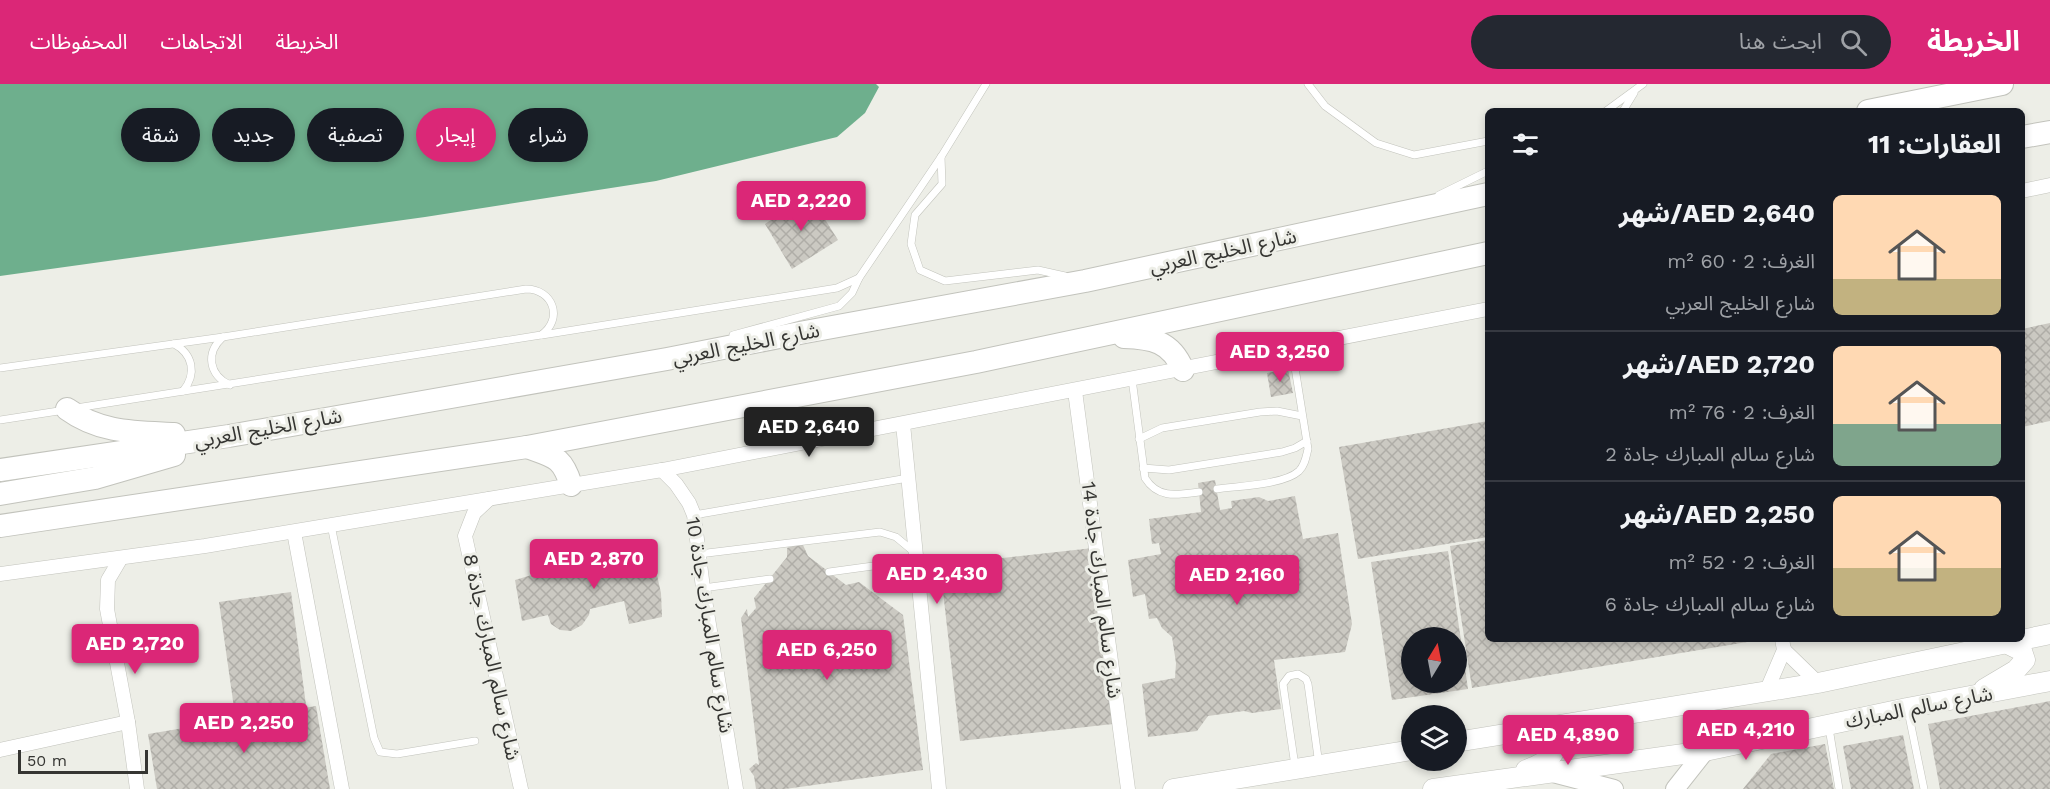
<!DOCTYPE html>
<html lang="ar">
<meta charset="utf-8">
<style>
body{margin:0;font-family:"Work Sans","Noto Sans Arabic",sans-serif;background:#242831;color:#f1f3f6;direction:rtl;height:100vh;display:flex;flex-direction:column;font-size:22px;white-space:nowrap}
*{box-sizing:border-box;margin:0}
p{font-size:20px;color:#9ea1a6}
.icon{flex:none;width:33px;height:33px;fill:none;stroke:currentColor;stroke-width:2;stroke-linecap:round;stroke-linejoin:round}
.map{position:relative;flex:1;overflow:hidden;direction:ltr}
.details{position:absolute;left:1485px;top:24px;width:540px;height:534px;display:flex;flex-direction:column;background:#171b24;border-radius:9px;box-shadow:0 3px 9px #0003;direction:rtl}
.details>*{flex:none}
.banner{position:absolute;left:18px;top:24px;width:570px;height:54px;direction:rtl;display:flex;gap:12px}
.needle{width:39px;rotate:10deg}
.controls{position:absolute;left:1401px;top:543px;display:grid;gap:12px}
.controls a{display:grid;place-items:center;width:66px;height:66px;border-radius:50%;background:#171b24;box-shadow:0 3px 9px #0003;font-size:30px}
.scale{position:absolute;left:18px;bottom:15px;width:130px;box-sizing:border-box;padding-left:6px;border:3px solid #353532;border-top:0;font-size:16px;line-height:21px;white-space:nowrap;color:#353532;-webkit-text-stroke:4px #edeee7;paint-order:stroke}
.price{position:absolute;translate:-50% -51px;padding:0 14px;border-radius:6px;background:#db2777;color:#fff;font-size:20px;line-height:39px;filter:drop-shadow(0 2px 3px #0008)}
.price::after{content:'';position:absolute;left:50%;top:36px;width:18px;height:14px;margin-left:-9px;background:inherit;clip-path:polygon(0 0,100% 0,50% 100%)}
.price.active{background:#222;color:#fff}
ul{padding:0;list-style:none}
li{display:flex;align-items:center;gap:18px;height:150px;padding:0 24px}
li+li{border-top:2px solid #363941}
li span{display:grid;place-items:center;flex:none;width:168px;height:120px;border-radius:9px;color:#555}
li>.icon{margin-inline-start:auto}
span .icon{width:72px;height:72px;fill:#fffc;stroke-width:1}
li b{font-size:26px}
h2{display:flex;justify-content:space-between;align-items:center;height:72px;padding:0 24px;font-size:26px}
.tag{padding:0 21px;border-radius:27px;background:#171b24;box-shadow:0 3px 9px #0003;font-size:21px;line-height:54px}
.tag.active{background:#db2777;color:#fff}
header{display:flex;align-items:center;gap:36px;box-sizing:border-box;height:84px;padding:0 30px;background:#db2777;color:#fff}
header strong{font-size:28px}
nav{display:flex;gap:33px;margin-inline-start:auto;font-size:21px}
.search{width:420px;height:54px;background:#242831;display:flex;align-items:center;gap:15px;box-sizing:border-box;padding:0 21px;border-radius:33px;color:#9ea1a6;font-size:22px}
.map>svg:first-child{display:block}
.water{fill:#6eaf8d}
.building{fill:url(#building-cross-hatch);fill-rule:evenodd}
.lines{fill:none;stroke-linecap:round;stroke-linejoin:round}
.service-casing{stroke:#c2c3bc;stroke-width:8}
.minor-casing{stroke:#c2c3bc;stroke-width:15}
.tertiary-casing{stroke:#c2c3bc;stroke-width:20}
.secondary-casing{stroke:#c2c3bc;stroke-width:21}
.primary-casing{stroke:#c2c3bc;stroke-width:24}
.service{stroke:#fff;stroke-width:7}
.minor{stroke:#fff;stroke-width:14}
.tertiary{stroke:#fff;stroke-width:18}
.secondary{stroke:#fff;stroke-width:20}
.primary{stroke:#fff;stroke-width:22}
.labels{text-anchor:middle;dominant-baseline:central;stroke-width:6;stroke-linejoin:round;paint-order:stroke}
.street-label{font-size:20px;fill:#353532;stroke:#edeee7}
</style>
<header>
<strong>الخريطة</strong>
<div class="search"><svg class="icon" aria-label="search" viewBox="0 0 24 24"><circle cx="10" cy="10" r="6"/><path d="M15 15l6 6"/></svg>ابحث هنا</div>
<nav><a>الخريطة</a><a>الاتجاهات</a><a>المحفوظات</a></nav>
</header>
<div class="map">
<svg width="2050" height="705" viewBox="0 0 2050 705">
<defs>
<pattern id="building-cross-hatch" width="8" height="8" patternUnits="userSpaceOnUse" patternTransform="scale(1.5)"><rect width="8" height="8" fill="#cbc9c2"/><path d="M0 0l8 8M0 8l8-8" fill="none" stroke="#afada7"/></pattern>
</defs>
<rect width="100%" height="100%" fill="#edeee7"/>
<path class="water" d="M 0,0 L 876,0 L 879,3 L 865,29 L 837,53 L 656,97 L 425,133 L 0,192 Z"/>
<g class="building">
<path d="M 809,110 L 838,156 L 792,185 L 765,140 Z"/>
<path d="M 2050,239 L 2050,337 L 2022,343 L 2022,245 Z"/>
<path d="M 1288,285 L 1293,309 L 1271,313 L 1267,289 Z"/>
<path d="M 1488,337 L 1488,453 L 1358,475 L 1339,363 Z"/>
<path d="M 1215,396 L 1220,426 L 1232,424 L 1231,417 L 1259,413 L 1268,417 L 1295,412 L 1303,455 L 1338,449 L 1352,540 L 1345,568 L 1274,576 L 1281,625 L 1252,629 L 1244,627 L 1208,632 L 1197,647 L 1148,653 L 1142,600 L 1175,594 L 1176,579 L 1172,553 L 1162,544 L 1157,534 L 1149,535 L 1145,510 L 1133,513 L 1128,476 L 1161,470 L 1159,459 L 1152,460 L 1149,435 L 1201,428 L 1198,399 Z"/>
<path d="M 1488,456 L 1488,555 L 1759,556 L 1472,604 L 1450,462 Z"/>
<path d="M 650,460 L 661,509 L 662,533 L 629,540 L 624,517 L 590,525 L 589,531 L 582,541 L 571,547 L 560,546 L 551,540 L 548,531 L 522,537 L 515,496 L 535,490 L 610,475 L 630,464 Z"/>
<path d="M 798,460 L 803,461 L 808,472 L 846,501 L 859,498 L 903,531 L 923,686 L 785,705 L 756,705 L 754,692 L 749,685 L 756,679 L 759,681 L 741,534 L 747,525 L 748,533 L 756,524 L 754,514 L 787,473 L 787,464 Z"/>
<path d="M 1093,464 L 1113,640 L 960,657 L 940,481 Z"/>
<path d="M 1448,467 L 1468,605 L 1392,616 L 1371,478 ZM 1412,554 L 1456,554 L 1456,598 L 1412,598 Z"/>
<path d="M 291,508 L 306,621 L 235,631 L 219,518 Z"/>
<path d="M 2050,617 L 2050,705 L 1940,705 L 1928,640 Z"/>
<path d="M 316,622 L 330,705 L 157,705 L 148,650 Z"/>
<path d="M 1903,651 L 1914,705 L 1851,705 L 1843,662 Z"/>
<path d="M 1825,660 L 1834,705 L 1743,705 L 1771,670 Z"/>
</g>
<g class="lines">
<g class="service-casing">
<g id="service">
<path d="M 1308,0 L 1325,22 L 1376,59 L 1414,71 L 1488,57"/>
<path d="M 1606,27 L 1643,0"/>
<path d="M 1623,27 L 1634,9"/>
<path d="M 941,73 L 942,100 L 915,131 L 911,160 L 920,186 L 945,197 L 1038,186 L 1065,192"/>
<path d="M 1439,111 L 1488,87"/>
<path d="M 542,251 L 837,204 L 859,194 L 941,73 L 986,0"/>
<path d="M 733,251 L 839,222 L 852,209 L 859,194"/>
<path d="M 223,253 C 205,269 209,291 230,301"/>
<path d="M 174,260 C 193,270 197,290 183,307"/>
<path d="M 0,284 L 223,253 L 526,205 C 553,205 564,235 541,251 L 76,324"/>
<path d="M 1132,295 L 1145,394 C 1158,415 1177,411 1199,408"/>
<path d="M 0,336 L 65,326"/>
<path d="M 1139,355 L 1162,344 L 1260,328 L 1277,327 L 1302,332"/>
<path d="M 1143,384 L 1169,386 L 1282,368 L 1295,364 L 1307,357"/>
<path d="M 1217,405 C 1237,402 1284,401 1299,387 C 1305,381 1306,373 1308,365 L 1292,265"/>
<path d="M 694,431 L 908,394"/>
<path d="M 331,441 L 374,654 L 380,668 L 397,670 L 475,657"/>
<path d="M 699,470 L 880,448 L 896,453 L 914,468"/>
<path d="M 829,488 L 873,482 L 887,484 L 919,502"/>
<path d="M 703,504 L 770,495"/>
<path d="M 1908,627 L 1924,705"/>
<path d="M 1829,644 L 1839,705"/>
<path d="M 1295,682 L 1283,600 L 1289,592 L 1298,590 L 1306,595 L 1308,600 L 1319,681"/>
</g>
</g>
<g class="minor-casing">
<g id="minor">
<path d="M 2022,107 L 2050,101"/>
<path d="M 1075,307 L 1128,705"/>
<path d="M 903,340 L 939,705"/>
<path d="M 662,386 L 676,400 L 689,419 L 694,431 L 703,504 L 736,705"/>
<path d="M 489,415 L 474,429 L 465,452 L 521,705"/>
<path d="M 294,448 L 342,705"/>
<path d="M 121,474 L 108,496 L 107,525 L 128,638 L 137,705"/>
<path d="M 0,490 L 205,462 L 662,386 L 1488,225"/>
<path d="M 1784,566 L 1818,599"/>
<path d="M 1766,608 L 1784,566 L 1782,555"/>
<path d="M 0,666 L 128,638"/>
</g>
</g>
<g class="tertiary-casing">
<g id="tertiary">
<path d="M 1553,689 L 1614,705"/>
<path d="M 1675,705 L 1705,667"/>
</g>
</g>
<g class="secondary-casing">
<g id="secondary">
<path d="M 1984,605 L 2016,586 L 2025,576 L 2022,567 L 2006,559"/>
<path d="M 1456,658 L 1818,599 L 2050,550"/>
<path d="M 1526,686 C 1545,679 1572,664 1544,645"/>
<path d="M 1173,705 L 1412,666"/>
<path d="M 1433,705 L 1705,667 L 1907,624 L 2050,597"/>
</g>
</g>
<g class="primary-casing">
<g id="primary">
<path d="M 1868,27 L 2002,0"/>
<path d="M 2022,53 L 2050,48"/>
<path d="M 1124,253 C 1152,254 1171,257 1183,286"/>
<path d="M 67,325 C 100,349 135,348 174,350"/>
<path d="M 527,363 C 554,373 562,372 571,401"/>
<path d="M 0,386 L 229,352 L 667,275 L 805,248 L 1085,197 L 1488,110"/>
<path d="M 0,410 L 95,394 L 174,371"/>
<path d="M 0,442 L 527,363 L 976,278 L 1488,169"/>
</g>
</g>
<use href="#service" class="service"/>
<use href="#minor" class="minor"/>
<use href="#tertiary" class="tertiary"/>
<use href="#secondary" class="secondary"/>
<use href="#primary" class="primary"/>
</g>
<g class="labels">
<g class="street-label">
<text transform="translate(1223 167) rotate(-12)">شارع الخليج العربي</text>
<text transform="translate(746 260) rotate(-11)">شارع الخليج العربي</text>
<text transform="translate(268 344) rotate(-10)">شارع الخليج العربي</text>
<text transform="translate(1102 506) rotate(83)">شارع سالم المبارك جادة 14</text>
<text transform="translate(710 541) rotate(81)">شارع سالم المبارك جادة 10</text>
<text transform="translate(492 573) rotate(78)">شارع سالم المبارك جادة 8</text>
<text transform="translate(1919 623) rotate(-11)">شارع سالم المبارك</text>
</g>
</g>
</svg>
<div class="controls">
<a><svg class="needle" viewBox="-14 -14 28 28"><path d="M0-13l5 13h-10z" fill="#e53935"/><path d="M0 13l5-13h-10z" fill="#9ea1a6"/></svg></a>
<a><svg class="icon" aria-label="layers" viewBox="0 0 24 24"><path d="M12 4l9 5-9 5-9-5zM3 14l9 5 9-5"/></svg></a>
</div>
<div class="scale">50 m</div>
<b class="price" style="left:801px;top:148px">AED 2,220</b>
<b class="price" style="left:1280px;top:299px">AED 3,250</b>
<b class="price active" style="left:809px;top:374px">AED 2,640</b>
<b class="price" style="left:594px;top:506px">AED 2,870</b>
<b class="price" style="left:937px;top:521px">AED 2,430</b>
<b class="price" style="left:1237px;top:522px">AED 2,160</b>
<b class="price" style="left:135px;top:591px">AED 2,720</b>
<b class="price" style="left:827px;top:597px">AED 6,250</b>
<b class="price" style="left:244px;top:670px">AED 2,250</b>
<b class="price" style="left:1746px;top:677px">AED 4,210</b>
<b class="price" style="left:1568px;top:682px">AED 4,890</b>
<div class="banner">
<a class="tag">شراء</a>
<a class="tag active">إيجار</a>
<a class="tag">تصفية</a>
<a class="tag">جديد</a>
<a class="tag">شقة</a>
</div>
<section class="details">
<h2>العقارات: 11<svg class="icon" aria-label="filters" viewBox="0 0 24 24"><path d="M4 7h16M4 17h16"/><circle cx="9" cy="7" r="2"/><circle cx="15" cy="17" r="2"/></svg></h2>
<ul>
<li><span style="background:linear-gradient(#ffd9b3 70%,#c2b280 0)"><svg class="icon" aria-label="home" viewBox="0 0 24 24"><path d="M3 11l9-7 9 7M6 9v11h12V9"/></svg></span><div><b>AED 2,640/شهر</b><p>الغرف: 2 · 60 m²</p><p>شارع الخليج العربي</p></div></li>
<li><span style="background:linear-gradient(#ffd9b3 65%,#7fa58c 0)"><svg class="icon" aria-label="home" viewBox="0 0 24 24"><path d="M3 11l9-7 9 7M6 9v11h12V9"/></svg></span><div><b>AED 2,720/شهر</b><p>الغرف: 2 · 76 m²</p><p>شارع سالم المبارك جادة 2</p></div></li>
<li><span style="background:linear-gradient(#ffd9b3 60%,#c2b280 0)"><svg class="icon" aria-label="home" viewBox="0 0 24 24"><path d="M3 11l9-7 9 7M6 9v11h12V9"/></svg></span><div><b>AED 2,250/شهر</b><p>الغرف: 2 · 52 m²</p><p>شارع سالم المبارك جادة 6</p></div></li>
</ul>
</section>
</div>
